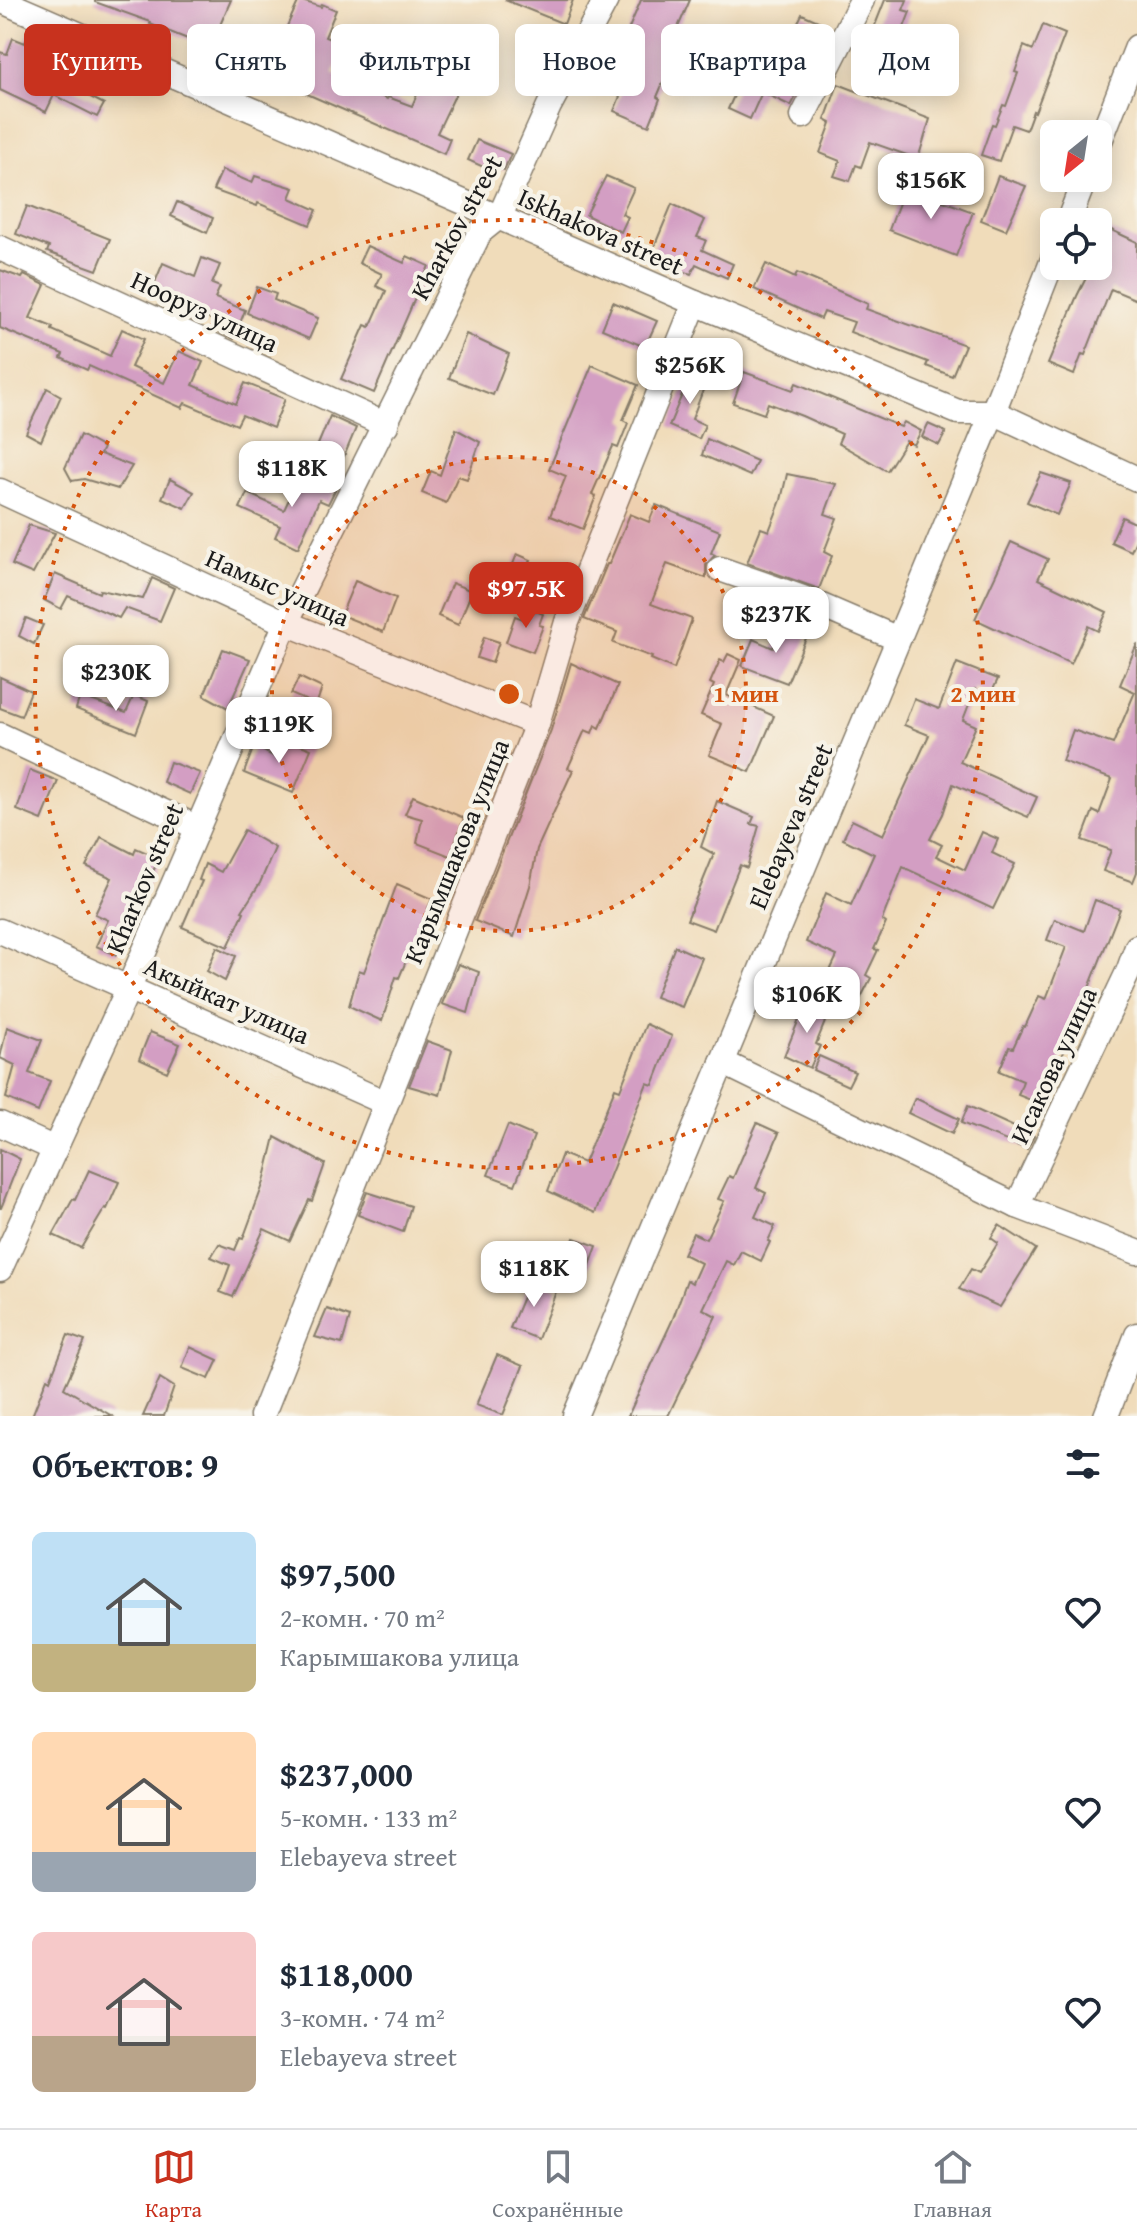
<!DOCTYPE html>
<html lang="ru">
<meta charset="utf-8">
<style>
body{margin:0;font-family:"Gentium Book Plus",serif;background:#f6f6f7;color:#1f2937;height:100vh;display:flex;flex-direction:column;font-size:30px;white-space:nowrap}
*{box-sizing:border-box;margin:0}
p{font-size:26px;color:#747a83}
.icon{flex:none;width:44px;height:44px;fill:none;stroke:currentColor;stroke-width:2;stroke-linecap:round;stroke-linejoin:round}
.map{position:relative;height:1416px;overflow:hidden}
.side{display:flex;flex-direction:column;background:#fff;flex:1}
.side>*{flex:none}
.banner{position:absolute;left:24px;top:24px;width:1090px;height:72px;display:flex;gap:16px}
.needle{width:52px;rotate:210deg}
.controls{position:absolute;left:1040px;top:120px;display:grid;gap:16px}
.controls a{display:grid;place-items:center;width:72px;height:72px;border-radius:12px;background:#fff;box-shadow:0 4px 20px #0003;font-size:40px}
.price{position:absolute;translate:-50% -68px;padding:0 18px;border-radius:16px;background:#fff;color:#222;font-size:26px;line-height:52px;filter:drop-shadow(0 2px 4px #0008)}
.price::after{content:'';position:absolute;left:50%;top:48px;width:24px;height:18px;margin-left:-12px;background:inherit;clip-path:polygon(0 0,100% 0,50% 100%)}
.price.current{background:#c8321e;color:#fff}
ul{padding:0;list-style:none}
li{display:flex;align-items:center;gap:24px;height:200px;padding:0 32px}
li span{display:grid;place-items:center;flex:none;width:224px;height:160px;border-radius:12px;color:#555}
li>.icon{margin-inline-start:auto}
span .icon{width:96px;height:96px;fill:#fffc;stroke-width:1}
li b{font-size:34px}
h2{display:flex;justify-content:space-between;align-items:center;height:96px;padding:0 32px;font-size:34px}
.tag{padding:0 28px;border-radius:12px;background:#fff;box-shadow:0 4px 20px #0003;font-size:28px;line-height:72px}
.tag.current{background:#c8321e;color:#fff}
.dock{display:flex;justify-content:space-around;align-items:center;height:112px;border-top:2px solid #e0e1e3;background:#fff;font-size:22px;color:#747a83}
.dock a{display:grid;justify-items:center;gap:4px}
.dock .current{color:#c8321e}
.map>svg:first-child{display:block}
.building{fill:#d39ec3}
.lines{fill:none;stroke-linecap:round;stroke-linejoin:round}
.minor-casing{stroke:#867c6b;stroke-width:27}
.minor{stroke:#fff;stroke-width:24}
.ring{fill:none;stroke:#d4530e;stroke-width:4;stroke-dasharray:4 8}
.labels{text-anchor:middle;dominant-baseline:central;stroke-width:8;stroke-linejoin:round;paint-order:stroke}
.street-label{font-size:26px;fill:#1c1c1c;stroke:#f7f3e8}
.centre{fill:#d4530e;stroke:#f7f3e8;stroke-width:4}
.ring-label{font-size:24px;text-anchor:middle;font-weight:bold;fill:#d4530e;stroke:#f7f3e8;stroke-width:8;stroke-linejoin:round;paint-order:stroke}
</style>
<div class="map">
<svg width="1137" height="1416" viewBox="0 0 1137 1416">
<rect width="100%" height="100%" fill="#f7f3e8"/>
<filter id="ink" filterUnits="userSpaceOnUse"><feTurbulence type="fractalNoise" baseFrequency=".0125" numOctaves="2"/><feDisplacementMap in="SourceGraphic" scale="16" xChannelSelector="R" yChannelSelector="G"/><feConvolveMatrix kernelMatrix="1 2 1 2 8 2 1 2 1" color-interpolation-filters="sRGB"/></filter>
<filter id="wash" filterUnits="userSpaceOnUse"><feTurbulence type="fractalNoise" baseFrequency=".006" numOctaves="4" result="noise"/><feDisplacementMap in="SourceGraphic" scale="32" xChannelSelector="R" yChannelSelector="G"/><feGaussianBlur stdDeviation="1.8" result="paint"/><feColorMatrix in="noise" values="0 0 0 0 0 0 0 0 0 0 0 0 0 0 0 0 0 1.4 0 .05"/><feComposite in="paint" operator="in"/></filter>
<g filter="url(#wash)">
<rect width="100%" height="100%" fill="#f0dcba"/>
<g id="blocks">
<g class="building">
<path d="M 95,0 L 231,0 L 220,25 L 252,39 L 254,34 L 278,46 L 299,0 L 321,7 L 322,4 L 336,10 L 325,37 L 345,45 L 333,74 L 387,99 L 388,97 L 412,106 L 426,74 L 458,89 L 437,133 L 450,139 L 444,154 L 266,76 L 230,56 L 150,24 L 151,22 L 95,2 Z"/>
<path d="M 505,0 L 573,0 L 564,24 Z"/>
<path d="M 641,0 L 690,0 L 672,41 L 679,45 L 657,97 L 660,99 L 649,126 L 614,111 L 626,82 L 600,69 L 609,50 L 618,54 Z"/>
<path d="M 885,0 L 907,0 L 903,10 L 910,12 L 900,38 L 874,28 Z"/>
<path d="M 802,14 L 825,24 L 812,53 L 789,42 Z"/>
<path d="M 1043,25 L 1065,34 L 1035,112 L 1033,111 L 1026,130 L 1012,125 L 999,161 L 981,155 L 992,124 L 995,125 L 1003,105 L 1006,106 L 1018,73 L 1015,72 L 1024,46 L 1033,50 Z"/>
<path d="M 30,30 L 43,35 L 43,42 L 71,55 L 59,81 L 104,104 L 97,117 L 54,95 L 46,112 L 0,90 L 0,52 L 7,54 L 13,38 L 25,43 Z"/>
<path d="M 723,30 L 779,56 L 771,75 L 800,89 L 791,106 L 762,92 L 750,119 L 728,109 L 738,87 L 705,72 Z"/>
<path d="M 838,84 L 930,119 L 918,159 L 870,142 L 861,167 L 856,165 L 850,181 L 834,176 L 840,161 L 820,153 L 831,123 L 825,120 Z"/>
<path d="M 477,140 L 511,154 L 504,170 L 492,165 L 490,170 L 468,160 Z"/>
<path d="M 222,170 L 252,183 L 255,176 L 294,188 L 290,198 L 317,210 L 310,225 L 258,203 L 257,206 L 213,190 Z"/>
<path d="M 606,176 L 634,188 L 622,214 L 628,217 L 621,232 L 586,215 Z"/>
<path d="M 998,176 L 1026,186 L 1006,230 L 981,220 Z"/>
<path d="M 905,187 L 973,212 L 956,256 L 889,230 Z"/>
<path d="M 177,202 L 213,218 L 207,233 L 171,216 Z"/>
<path d="M 672,204 L 705,220 L 697,237 L 706,240 L 702,250 L 733,264 L 727,278 L 696,264 L 691,274 L 649,259 Z"/>
<path d="M 27,206 L 110,239 L 97,270 L 47,252 L 49,247 L 16,234 Z"/>
<path d="M 1107,228 L 1137,242 L 1137,300 L 1111,289 L 1085,355 L 1082,354 L 1074,375 L 1048,364 L 1077,296 L 1092,266 L 1098,266 L 1098,247 Z"/>
<path d="M 367,246 L 404,263 L 407,256 L 429,266 L 374,393 L 341,379 L 365,325 L 370,327 L 386,291 L 376,286 L 382,274 L 359,263 Z"/>
<path d="M 202,258 L 220,265 L 212,284 L 220,287 L 215,298 L 245,310 L 234,339 L 219,332 L 222,324 L 150,294 L 163,263 L 195,277 Z"/>
<path d="M 766,264 L 795,278 L 797,273 L 816,281 L 868,304 L 866,309 L 965,345 L 952,376 L 926,366 L 928,362 L 850,332 L 854,322 L 824,312 L 821,319 L 754,289 Z"/>
<path d="M 0,270 L 22,278 L 24,275 L 45,285 L 30,318 L 53,327 L 52,330 L 110,356 L 122,329 L 144,339 L 131,367 L 164,383 L 179,351 L 203,362 L 193,385 L 236,404 L 245,383 L 285,399 L 273,428 L 242,415 L 237,425 L 185,403 L 182,408 L 89,366 L 87,370 L 61,358 L 63,354 L 0,328 Z"/>
<path d="M 257,287 L 276,294 L 274,300 L 318,318 L 309,339 L 247,313 Z"/>
<path d="M 613,302 L 657,321 L 645,347 L 602,329 Z"/>
<path d="M 466,334 L 509,354 L 493,395 L 449,378 Z"/>
<path d="M 592,365 L 638,385 L 623,420 L 628,423 L 618,448 L 613,446 L 592,494 L 596,496 L 583,529 L 550,516 L 566,476 L 549,469 Z"/>
<path d="M 692,370 L 708,377 L 692,419 L 705,425 L 699,439 L 669,426 Z"/>
<path d="M 744,372 L 793,390 L 796,383 L 901,427 L 904,422 L 921,431 L 914,445 L 906,441 L 887,471 L 838,443 L 842,434 L 802,416 L 768,403 L 764,414 L 733,403 Z"/>
<path d="M 47,388 L 61,396 L 41,441 L 26,433 Z"/>
<path d="M 330,416 L 356,428 L 343,459 L 317,447 Z"/>
<path d="M 928,424 L 946,432 L 939,445 L 922,437 Z"/>
<path d="M 456,429 L 480,442 L 467,479 L 458,476 L 446,503 L 422,493 L 431,471 L 440,475 Z"/>
<path d="M 80,435 L 103,448 L 100,454 L 132,466 L 118,489 L 84,479 L 72,481 L 65,468 Z"/>
<path d="M 707,439 L 757,461 L 750,476 L 702,455 Z"/>
<path d="M 301,473 L 336,488 L 328,504 L 319,500 L 298,548 L 275,537 L 280,526 L 240,508 L 247,493 L 284,510 Z"/>
<path d="M 1041,473 L 1071,483 L 1057,515 L 1027,502 Z"/>
<path d="M 787,474 L 836,484 L 825,514 L 837,518 L 824,552 L 832,556 L 819,589 L 747,563 L 761,528 L 769,531 L 781,500 Z"/>
<path d="M 170,479 L 194,492 L 185,508 L 162,498 Z"/>
<path d="M 656,505 L 720,531 L 711,553 L 715,555 L 706,565 L 706,578 L 667,564 L 651,604 L 692,619 L 674,669 L 651,659 L 652,657 L 613,643 L 617,632 L 584,619 L 607,564 L 609,564 L 630,514 L 649,522 Z"/>
<path d="M 1122,517 L 1137,524 L 1137,538 L 1131,551 L 1111,542 Z"/>
<path d="M 29,525 L 55,533 L 33,574 L 12,565 Z"/>
<path d="M 1011,542 L 1048,559 L 1038,579 L 1107,612 L 1098,631 L 1088,626 L 1071,664 L 975,619 Z"/>
<path d="M 517,554 L 531,560 L 521,583 L 508,577 Z"/>
<path d="M 55,574 L 99,593 L 100,590 L 143,599 L 152,578 L 174,588 L 160,621 L 125,608 L 119,618 L 68,596 L 61,609 L 44,600 Z"/>
<path d="M 355,581 L 396,598 L 383,632 L 341,615 Z"/>
<path d="M 452,583 L 472,591 L 458,625 L 438,616 Z"/>
<path d="M 527,607 L 543,614 L 539,625 L 543,626 L 533,652 L 506,642 L 515,616 L 523,619 Z"/>
<path d="M 26,618 L 43,625 L 34,644 L 19,636 Z"/>
<path d="M 782,626 L 807,636 L 787,683 L 742,666 L 753,639 L 773,648 Z"/>
<path d="M 484,637 L 499,642 L 492,663 L 477,658 Z"/>
<path d="M 1137,644 L 1137,872 L 1133,882 L 1103,871 L 1111,850 L 1082,840 L 1093,811 L 1099,814 L 1112,779 L 1062,761 L 1073,730 L 1113,744 L 1135,692 L 1120,685 Z"/>
<path d="M 223,649 L 250,659 L 228,708 L 204,695 Z"/>
<path d="M 728,654 L 741,660 L 726,695 L 774,716 L 750,772 L 709,755 L 722,724 L 701,715 L 714,685 L 710,683 L 720,660 L 724,662 Z"/>
<path d="M 571,663 L 618,685 L 600,728 L 595,725 L 592,733 L 585,730 L 568,768 L 573,770 L 537,849 L 530,886 L 514,937 L 475,921 L 551,730 Z"/>
<path d="M 957,663 L 998,679 L 990,696 L 975,689 L 963,720 L 976,726 L 960,762 L 1037,797 L 1028,817 L 953,784 L 943,814 L 930,839 L 942,845 L 936,856 L 965,870 L 982,832 L 998,839 L 992,853 L 1015,864 L 993,909 L 903,867 L 882,920 L 886,923 L 874,949 L 878,950 L 866,975 L 871,978 L 857,1005 L 850,1001 L 844,1015 L 821,1004 L 834,975 L 829,973 L 837,956 L 806,942 L 826,893 L 851,905 L 874,854 L 843,839 L 852,820 L 883,835 L 929,735 L 904,725 L 914,699 L 939,709 Z"/>
<path d="M 0,677 L 31,691 L 21,716 L 0,708 Z"/>
<path d="M 299,677 L 322,688 L 316,705 L 291,694 Z"/>
<path d="M 134,695 L 148,701 L 136,733 L 76,709 L 80,696 L 126,713 Z"/>
<path d="M 283,738 L 311,749 L 293,793 L 244,773 L 254,746 L 275,757 Z"/>
<path d="M 170,762 L 200,773 L 190,794 L 163,782 Z"/>
<path d="M 30,770 L 58,781 L 42,820 L 17,810 Z"/>
<path d="M 413,796 L 464,818 L 450,856 L 417,843 L 422,819 L 405,814 Z"/>
<path d="M 717,801 L 754,817 L 751,824 L 759,826 L 747,868 L 740,865 L 714,930 L 687,920 L 714,854 L 701,847 Z"/>
<path d="M 244,830 L 275,848 L 260,883 L 242,911 L 244,912 L 228,947 L 182,927 L 202,881 L 199,880 L 205,864 L 221,872 Z"/>
<path d="M 101,837 L 134,854 L 136,848 L 159,858 L 116,955 L 96,946 L 108,920 L 95,914 L 112,878 L 86,866 Z"/>
<path d="M 397,884 L 432,899 L 399,978 L 396,977 L 382,1021 L 349,1006 L 359,970 L 364,972 Z"/>
<path d="M 1095,900 L 1120,909 L 1043,1105 L 1018,1095 L 1023,1081 L 999,1071 L 1009,1047 L 1013,1048 L 1023,1026 L 1025,1027 L 1039,996 L 1046,999 L 1066,947 L 1047,940 L 1055,919 L 1084,931 Z"/>
<path d="M 675,946 L 702,958 L 682,1007 L 655,997 Z"/>
<path d="M 217,947 L 236,956 L 225,981 L 207,971 Z"/>
<path d="M 458,964 L 479,972 L 468,1013 L 442,1004 Z"/>
<path d="M 806,1002 L 829,1012 L 816,1044 L 820,1046 L 810,1068 L 784,1056 Z"/>
<path d="M 646,1024 L 672,1036 L 653,1085 L 647,1083 L 595,1213 L 548,1191 L 562,1154 L 584,1163 L 615,1088 L 620,1090 Z"/>
<path d="M 7,1027 L 42,1040 L 29,1073 L 50,1081 L 38,1112 L 6,1098 L 15,1065 L 0,1058 Z"/>
<path d="M 150,1032 L 180,1044 L 167,1072 L 139,1059 Z"/>
<path d="M 427,1041 L 452,1050 L 440,1095 L 409,1086 Z"/>
<path d="M 819,1056 L 855,1072 L 848,1086 L 813,1070 Z"/>
<path d="M 915,1098 L 959,1119 L 952,1134 L 908,1113 Z"/>
<path d="M 968,1106 L 1034,1136 L 1027,1149 L 961,1123 Z"/>
<path d="M 757,1123 L 779,1133 L 756,1188 L 766,1193 L 755,1217 L 775,1226 L 768,1241 L 770,1242 L 761,1261 L 741,1251 L 734,1265 L 726,1261 L 703,1309 L 716,1316 L 668,1416 L 628,1416 L 672,1321 L 687,1280 L 692,1283 L 701,1263 L 683,1254 L 693,1233 L 706,1239 L 724,1201 L 718,1199 L 729,1176 L 733,1178 Z"/>
<path d="M 508,1125 L 534,1136 L 515,1185 L 488,1175 Z"/>
<path d="M 275,1137 L 325,1164 L 312,1201 L 309,1200 L 290,1241 L 264,1229 L 233,1297 L 220,1292 L 230,1265 L 211,1257 L 219,1244 L 235,1250 L 240,1238 L 243,1239 L 264,1182 Z"/>
<path d="M 0,1149 L 20,1159 L 1,1208 L 0,1208 Z"/>
<path d="M 89,1170 L 119,1182 L 107,1209 L 105,1208 L 81,1248 L 53,1235 L 73,1199 L 75,1200 Z"/>
<path d="M 367,1192 L 411,1206 L 403,1232 L 358,1215 Z"/>
<path d="M 999,1225 L 1036,1249 L 1000,1307 L 959,1289 L 971,1269 L 979,1273 L 998,1243 L 991,1238 Z"/>
<path d="M 574,1238 L 597,1246 L 586,1276 L 563,1268 Z"/>
<path d="M 531,1278 L 557,1289 L 538,1339 L 510,1328 Z"/>
<path d="M 327,1309 L 350,1317 L 342,1344 L 315,1337 Z"/>
<path d="M 68,1335 L 85,1341 L 64,1388 L 112,1416 L 32,1416 L 47,1378 L 50,1380 Z"/>
<path d="M 190,1347 L 218,1360 L 209,1379 L 182,1368 Z"/>
<path d="M 497,1355 L 523,1366 L 503,1415 L 476,1405 Z"/>
<path d="M 160,1378 L 174,1387 L 164,1416 L 143,1416 Z"/>
</g>
</g>
</g>
<g filter="url(#ink)">
<use href="#blocks" fill-opacity="0" stroke="#867c6b" stroke-width="2"/>
<g class="lines">
<g class="minor-casing">
<g id="minor">
<path d="M 0,0 L 695,303 L 958,412 L 993,412 L 1137,479"/>
<path d="M 803,116 L 862,0"/>
<path d="M 1098,146 L 1137,47"/>
<path d="M 1068,222 L 1085,178"/>
<path d="M 0,248 L 386,425"/>
<path d="M 0,491 L 286,623 L 537,724"/>
<path d="M 720,569 L 803,598 L 898,639"/>
<path d="M 0,735 L 196,827"/>
<path d="M 0,931 L 386,1103"/>
<path d="M 722,1062 L 1017,1206 L 1137,1252"/>
<path d="M 0,1124 L 55,1149"/>
<path d="M 1017,1206 L 1128,972 L 1137,947"/>
<path d="M 0,1269 L 129,987 L 286,623 L 480,232 L 500,216 L 549,106 L 606,0"/>
<path d="M 262,1416 L 537,724 L 567,622 L 695,303"/>
<path d="M 575,1416 L 993,412 L 1054,257"/>
<path d="M 1106,1416 L 1137,1335"/>
</g>
</g>
<use href="#minor" class="minor"/>
</g>
</g>
<circle cx="509" cy="694" r="237" fill="#d4530e" fill-opacity=".12"/>
<g class="ring">
<circle cx="509" cy="694" r="237"/>
<circle cx="509" cy="694" r="474"/>
</g>
<g class="labels">
<g class="street-label">
<text transform="translate(456 227) rotate(-61)">Kharkov street</text>
<text transform="translate(601 231) rotate(24)">Iskhakova street</text>
<text transform="translate(205 311) rotate(25)">Нооруз улица</text>
<text transform="translate(278 587) rotate(24)">Намыс улица</text>
<text transform="translate(790 826) rotate(-67)">Elebayeva street</text>
<text transform="translate(456 851) rotate(-68)">Карымшакова улица</text>
<text transform="translate(144 878) rotate(-67)">Kharkov street</text>
<text transform="translate(227 1000) rotate(24)">Акыйкат улица</text>
<text transform="translate(1053 1065) rotate(-65)">Исакова улица</text>
</g>
</g>
<circle cx="509" cy="694" r="12" class="centre"/>
<g class="ring-label">
<text x="746" y="702">1 мин</text>
<text x="983" y="702">2 мин</text>
</g>
</svg>
<div class="controls">
<a><svg class="needle" viewBox="-14 -14 28 28"><path d="M0-13l5 13h-10z" fill="#e53935"/><path d="M0 13l5-13h-10z" fill="#747a83"/></svg></a>
<a><svg class="icon" aria-label="locate" viewBox="0 0 24 24"><circle cx="12" cy="12" r="6"/><path d="M12 2v4M12 18v4M2 12h4M18 12h4"/></svg></a>
</div>
<b class="price" style="left:931px;top:221px">$156K</b>
<b class="price" style="left:690px;top:406px">$256K</b>
<b class="price" style="left:292px;top:509px">$118K</b>
<b class="price current" style="left:526px;top:630px">$97.5K</b>
<b class="price" style="left:776px;top:655px">$237K</b>
<b class="price" style="left:116px;top:713px">$230K</b>
<b class="price" style="left:279px;top:765px">$119K</b>
<b class="price" style="left:807px;top:1035px">$106K</b>
<b class="price" style="left:534px;top:1309px">$118K</b>
<div class="banner">
<a class="tag current">Купить</a>
<a class="tag">Снять</a>
<a class="tag">Фильтры</a>
<a class="tag">Новое</a>
<a class="tag">Квартира</a>
<a class="tag">Дом</a>
</div>
</div>
<section class="side">
<h2>Объектов: 9<svg class="icon" aria-label="filters" viewBox="0 0 24 24"><path d="M4 7h16M4 17h16"/><circle cx="9" cy="7" r="2"/><circle cx="15" cy="17" r="2"/></svg></h2>
<ul>
<li><span style="background:linear-gradient(#bfe0f5 70%,#c2b280 0)"><svg class="icon" aria-label="home" viewBox="0 0 24 24"><path d="M3 11l9-7 9 7M6 9v11h12V9"/></svg></span><div><b>$97,500</b><p>2-комн. · 70 m²</p><p>Карымшакова улица</p></div><svg class="icon" aria-label="heart" viewBox="0 0 24 24"><path d="M12 20l-8-8c-3-5 5-10 8-4 3-6 11-1 8 4z"/></svg></li>
<li><span style="background:linear-gradient(#ffd9b3 75%,#9aa5b1 0)"><svg class="icon" aria-label="home" viewBox="0 0 24 24"><path d="M3 11l9-7 9 7M6 9v11h12V9"/></svg></span><div><b>$237,000</b><p>5-комн. · 133 m²</p><p>Elebayeva street</p></div><svg class="icon" aria-label="heart" viewBox="0 0 24 24"><path d="M12 20l-8-8c-3-5 5-10 8-4 3-6 11-1 8 4z"/></svg></li>
<li><span style="background:linear-gradient(#f6c9c9 65%,#b9a48a 0)"><svg class="icon" aria-label="home" viewBox="0 0 24 24"><path d="M3 11l9-7 9 7M6 9v11h12V9"/></svg></span><div><b>$118,000</b><p>3-комн. · 74 m²</p><p>Elebayeva street</p></div><svg class="icon" aria-label="heart" viewBox="0 0 24 24"><path d="M12 20l-8-8c-3-5 5-10 8-4 3-6 11-1 8 4z"/></svg></li>
</ul>
</section>
<nav class="dock">
<a class="current"><svg class="icon" aria-label="map" viewBox="0 0 24 24"><path d="M3 6l6-2 6 2 6-2v14l-6 2-6-2-6 2zM9 4v14M15 6v14"/></svg>Карта</a>
<a><svg class="icon" aria-label="saved" viewBox="0 0 24 24"><path d="M7 4h10v16l-5-4-5 4z"/></svg>Сохранённые</a>
<a><svg class="icon" aria-label="home" viewBox="0 0 24 24"><path d="M3 11l9-7 9 7M6 9v11h12V9"/></svg>Главная</a>
</nav>
